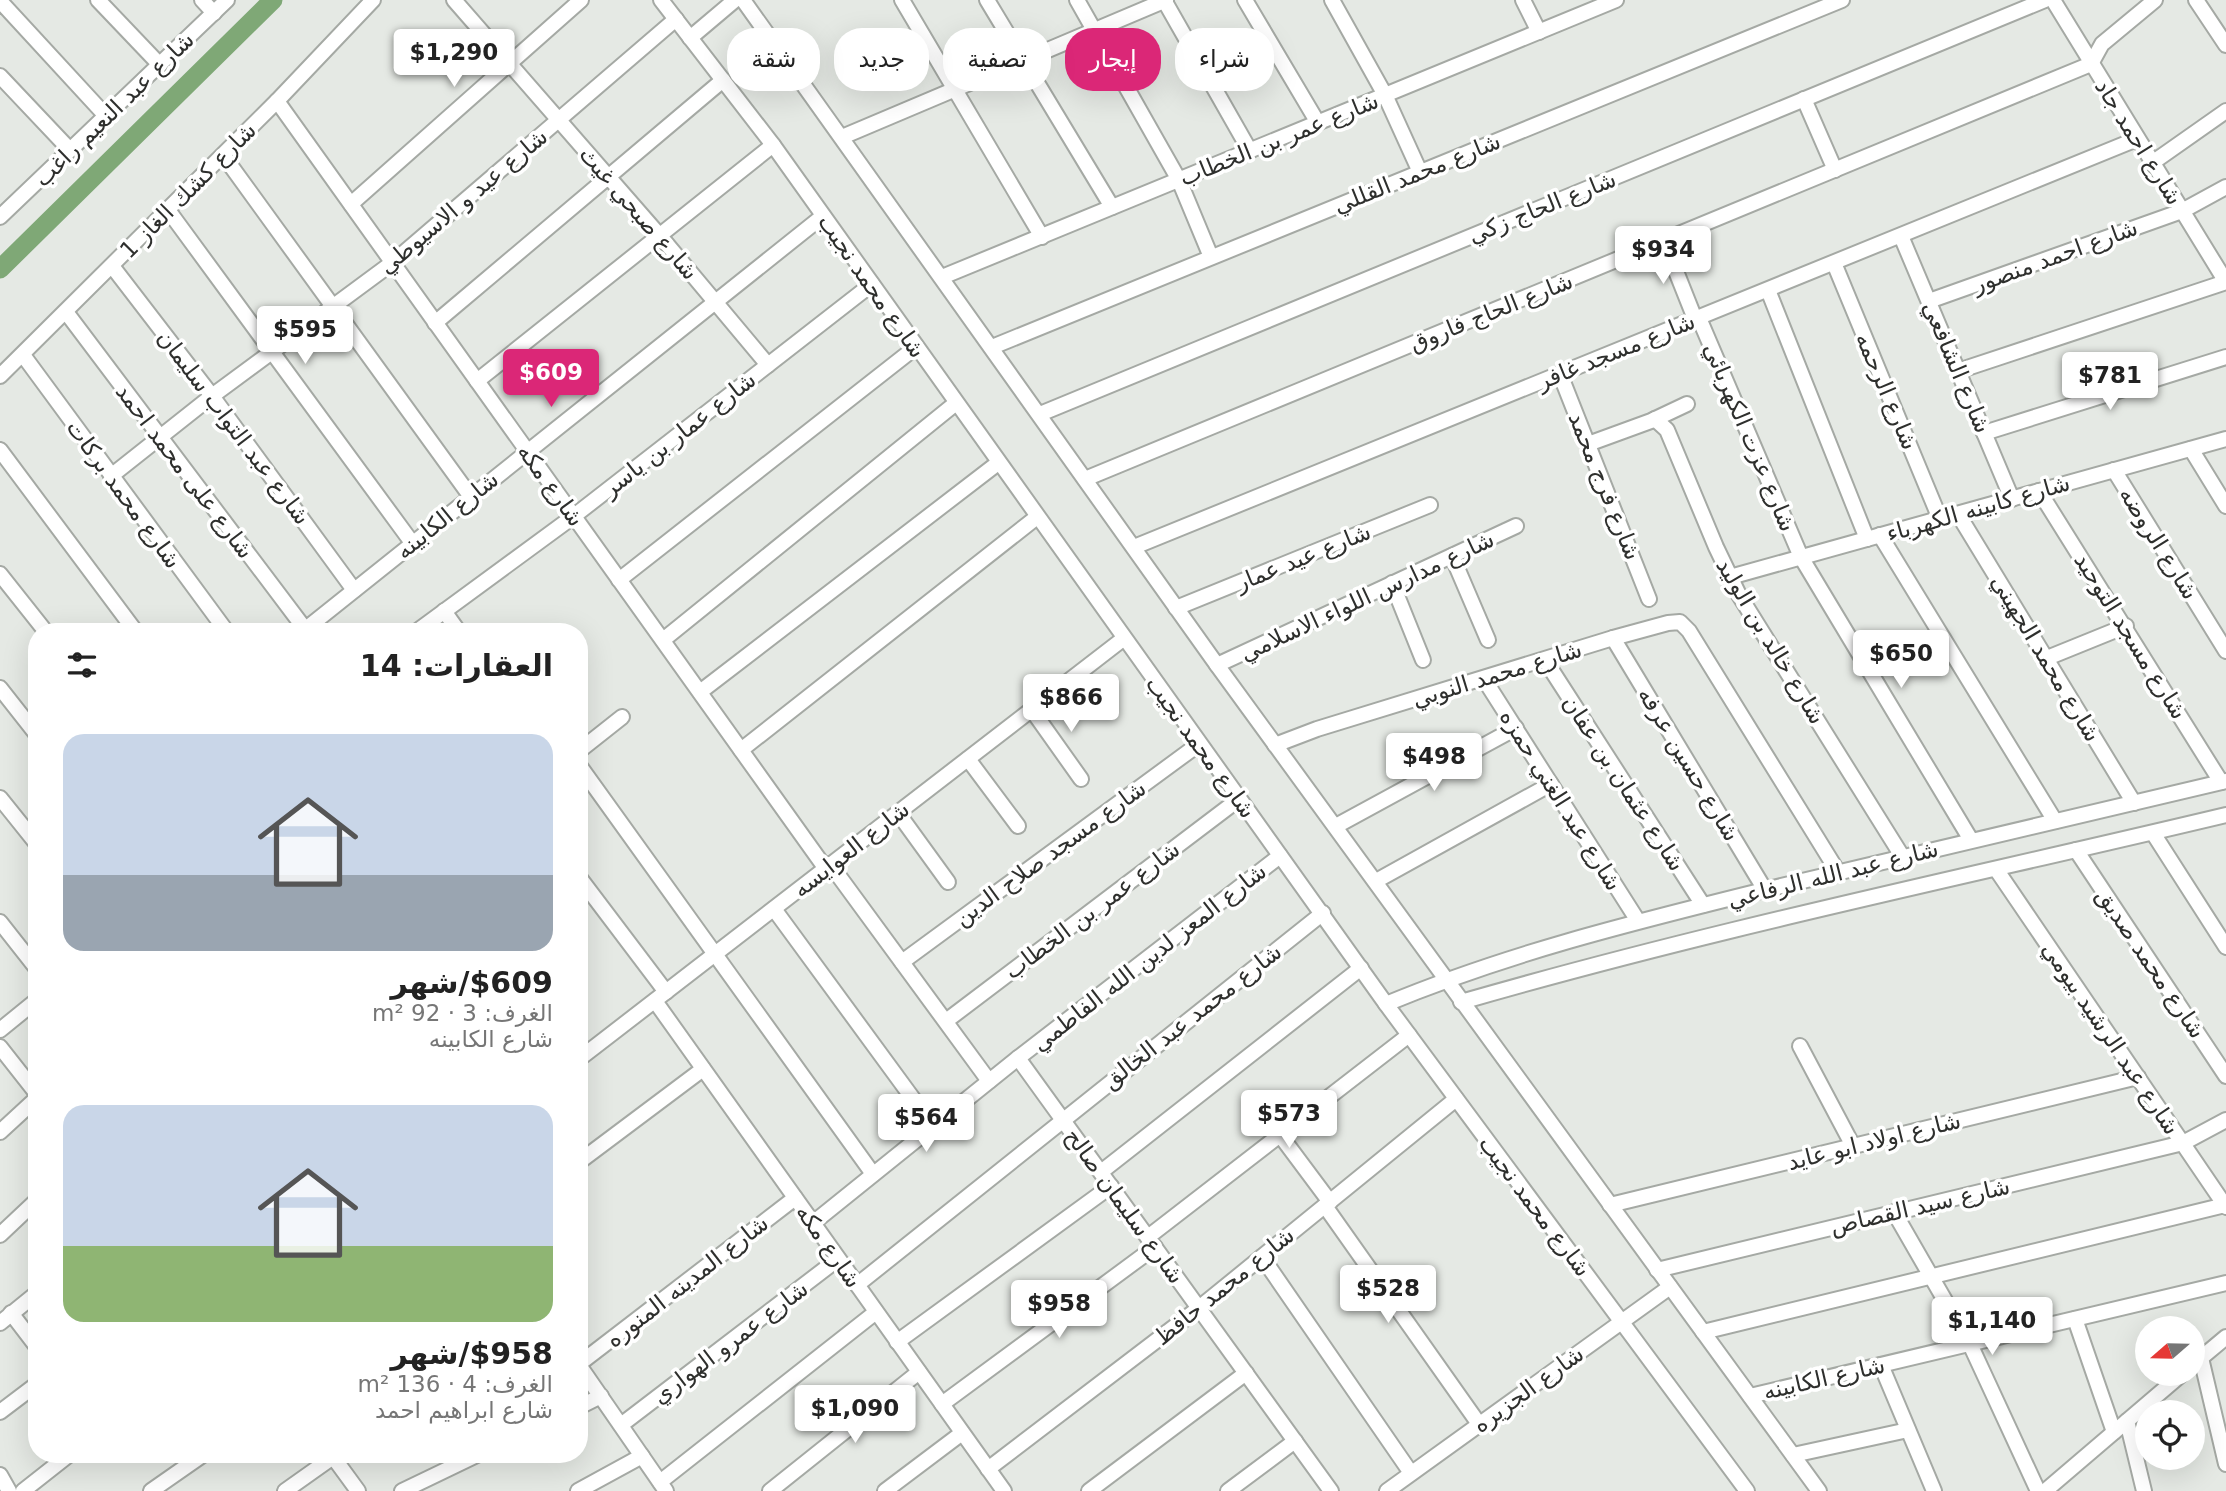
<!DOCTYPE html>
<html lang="ar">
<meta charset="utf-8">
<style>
body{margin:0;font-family:"DejaVu Sans",Vazirmatn,sans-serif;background:#f6f6f6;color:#222;direction:rtl;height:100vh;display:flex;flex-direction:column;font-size:26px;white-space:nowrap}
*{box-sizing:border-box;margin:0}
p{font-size:23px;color:#767676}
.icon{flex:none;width:38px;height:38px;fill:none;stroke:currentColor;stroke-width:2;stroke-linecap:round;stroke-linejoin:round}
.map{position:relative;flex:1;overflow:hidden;direction:ltr}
.side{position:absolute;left:28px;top:623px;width:560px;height:840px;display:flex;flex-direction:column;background:#fff;border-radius:28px;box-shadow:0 7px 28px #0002;direction:rtl}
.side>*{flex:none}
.top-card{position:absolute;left:609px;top:28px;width:665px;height:63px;direction:rtl;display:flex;gap:14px}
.needle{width:46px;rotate:250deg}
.fabs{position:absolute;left:2135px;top:1316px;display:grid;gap:14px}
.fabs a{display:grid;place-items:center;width:70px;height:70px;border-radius:50%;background:#fff;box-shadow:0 7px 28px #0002;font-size:35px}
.price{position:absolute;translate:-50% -60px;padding:0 16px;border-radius:7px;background:#fff;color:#222;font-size:23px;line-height:46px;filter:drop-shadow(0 2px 4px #0008)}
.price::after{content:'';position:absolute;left:50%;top:42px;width:21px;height:16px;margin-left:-10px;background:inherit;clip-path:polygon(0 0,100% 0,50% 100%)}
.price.current{background:#db2777;color:#fff}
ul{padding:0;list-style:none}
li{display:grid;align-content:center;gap:14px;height:371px;padding:0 35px}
li span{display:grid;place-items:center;height:217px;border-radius:21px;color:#555}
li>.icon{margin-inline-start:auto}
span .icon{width:126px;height:126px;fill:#fffc;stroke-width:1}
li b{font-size:30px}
h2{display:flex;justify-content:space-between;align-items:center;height:84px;padding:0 35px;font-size:30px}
.chip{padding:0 24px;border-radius:28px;background:#fff;box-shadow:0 7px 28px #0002;font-size:24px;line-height:63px}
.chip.current{background:#db2777;color:#fff}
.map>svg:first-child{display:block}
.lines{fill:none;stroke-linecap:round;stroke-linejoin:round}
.canal{stroke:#7fa876;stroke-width:19}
.street-casing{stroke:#a5a9a4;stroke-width:18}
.street{stroke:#fff;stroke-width:14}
.labels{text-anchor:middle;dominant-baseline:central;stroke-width:7;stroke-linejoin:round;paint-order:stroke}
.street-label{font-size:23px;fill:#2e2f2d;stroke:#fff}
</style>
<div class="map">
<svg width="2226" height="1491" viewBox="0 0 2226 1491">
<rect width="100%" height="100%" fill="#e5e9e4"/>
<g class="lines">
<path class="canal" d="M 0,269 L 273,0"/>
<g class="street-casing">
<g id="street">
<path d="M 98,0 L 160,65"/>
<path d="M 202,0 L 214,13"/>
<path d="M 454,0 L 660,236 L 768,365"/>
<path d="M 661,0 L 773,145 L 1386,1004 L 1747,1491"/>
<path d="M 743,0 L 1217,665 L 1819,1491"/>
<path d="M 902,0 L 1042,237"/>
<path d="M 987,0 L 1112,207"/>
<path d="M 1077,0 L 1179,180 L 1211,257"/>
<path d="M 1164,0 L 1250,151"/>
<path d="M 1245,0 L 1318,123"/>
<path d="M 1332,0 L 1385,95 L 1420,172"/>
<path d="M 1523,0 L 1539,32"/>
<path d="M 2053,0 L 2226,282"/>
<path d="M 2196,0 L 2226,45"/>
<path d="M 0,1 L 106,116"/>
<path d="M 690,38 L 735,0"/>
<path d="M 0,76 L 70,150"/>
<path d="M 1804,99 L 1835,170"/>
<path d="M 277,101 L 826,869"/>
<path d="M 842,137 L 1166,0"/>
<path d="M 223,155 L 471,497"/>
<path d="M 2152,163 L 2226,111"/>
<path d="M 351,204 L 581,0"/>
<path d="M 168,210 L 413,544"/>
<path d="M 0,217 L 227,0"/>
<path d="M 1901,236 L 2012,499"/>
<path d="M 1664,241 L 1695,319"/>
<path d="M 1834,263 L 1940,519"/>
<path d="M 112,266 L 212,396 L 354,590"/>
<path d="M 942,277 L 1616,0"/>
<path d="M 1768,290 L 1867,539"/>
<path d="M 1929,301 L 2182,211 L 2226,187"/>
<path d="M 66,312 L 305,629"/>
<path d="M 1699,318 L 1801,557 L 1971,840"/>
<path d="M 435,323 L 723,80"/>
<path d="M 992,347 L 1842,0"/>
<path d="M 23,355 L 227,632"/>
<path d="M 1958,371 L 2226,282"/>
<path d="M 1560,374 L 1649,599"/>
<path d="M 0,376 L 277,101 L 373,0"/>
<path d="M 477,381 L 773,145"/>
<path d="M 1040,414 L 2045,0"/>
<path d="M 1655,419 L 1667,430 L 1716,547 L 1739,595 L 1902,856"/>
<path d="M 1984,433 L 2226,357"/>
<path d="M 1588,444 L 1651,421 L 1687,404"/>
<path d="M 2191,449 L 2226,506"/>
<path d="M 0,450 L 136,632"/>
<path d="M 2114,470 L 2226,651"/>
<path d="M 111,476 L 212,396 L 392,263 L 676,19"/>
<path d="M 1085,479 L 2091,64 L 2102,44 L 2155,0"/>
<path d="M 2039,491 L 2221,782"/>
<path d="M 1958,514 L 2134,803"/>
<path d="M 1880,535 L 2055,821"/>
<path d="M 1134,547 L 2137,139"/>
<path d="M 1452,556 L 1488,640"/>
<path d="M 0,574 L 46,632"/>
<path d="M 1730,577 L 2226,439"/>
<path d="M 619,580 L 916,347"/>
<path d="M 1392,583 L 1423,660"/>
<path d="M 1176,608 L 1430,505"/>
<path d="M 444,611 L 459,632"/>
<path d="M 302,632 L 823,216"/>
<path d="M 416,632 L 574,516 L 872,284"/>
<path d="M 1613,638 L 1765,890"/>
<path d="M 663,640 L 956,403"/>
<path d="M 2047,658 L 2126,626"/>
<path d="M 1545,660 L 1703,905"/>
<path d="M 1217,665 L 1516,526"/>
<path d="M 1484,679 L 1638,921"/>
<path d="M 0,688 L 37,735"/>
<path d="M 700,692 L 998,463"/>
<path d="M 1032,710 L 1081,779"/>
<path d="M 1275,745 L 1317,729 L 1613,638 L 1668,623 L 1680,622 L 1689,631 L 1838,872"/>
<path d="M 741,750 L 1037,517"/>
<path d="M 579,751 L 622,717"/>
<path d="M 968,759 L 1018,826"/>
<path d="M 579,765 L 873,1174"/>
<path d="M 0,798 L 37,844"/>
<path d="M 898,813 L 948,882"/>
<path d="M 1336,826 L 1516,728"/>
<path d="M 2153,833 L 2226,947"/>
<path d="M 2076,850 L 2226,1076"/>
<path d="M 830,864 L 989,1081"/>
<path d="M 1996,869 L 2226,1207"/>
<path d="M 579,877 L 666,992"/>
<path d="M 1376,881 L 1551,784"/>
<path d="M 774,909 L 933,1126"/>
<path d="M 0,922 L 37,969"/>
<path d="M 902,962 L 1199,744"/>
<path d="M 655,1001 L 1004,1491"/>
<path d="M 1461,1002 C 1713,929 1970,876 2226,815"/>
<path d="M 1386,1004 C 1506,954 1631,923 1756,892 C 1912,854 2069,818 2226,781"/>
<path d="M 946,1021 L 1239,799"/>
<path d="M 0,1030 L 37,1000"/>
<path d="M 1800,1046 L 1853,1146"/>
<path d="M 0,1047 L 37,1094"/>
<path d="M 1018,1058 L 1331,1491"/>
<path d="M 579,1059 L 1123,639"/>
<path d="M 0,1132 L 37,1098"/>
<path d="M 1280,1135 L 1330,1202"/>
<path d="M 579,1162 L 703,1069"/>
<path d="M 1101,1172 L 1361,968"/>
<path d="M 1610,1205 L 2138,1077"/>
<path d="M 1325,1206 L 1479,1424"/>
<path d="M 1894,1212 L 1970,1344 L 2038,1491"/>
<path d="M 813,1223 L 1018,1058 L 1280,856"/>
<path d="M 0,1235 L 37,1200"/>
<path d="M 1148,1237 L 1409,1035"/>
<path d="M 1262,1257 L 1411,1473"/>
<path d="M 1657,1270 L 2183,1143 L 2226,1120"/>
<path d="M 857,1285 L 1323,913"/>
<path d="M 11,1313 L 37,1347"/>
<path d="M 2075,1319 L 2114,1432"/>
<path d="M 0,1323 L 37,1293"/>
<path d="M 1703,1332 L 2225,1205"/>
<path d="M 897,1342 L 1111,1186"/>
<path d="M 2201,1358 L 2226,1464"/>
<path d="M 2195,1363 L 2226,1337"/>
<path d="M 579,1364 L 795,1198"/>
<path d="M 579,1365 L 666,1491"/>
<path d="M 1881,1365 L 1934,1491"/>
<path d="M 1750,1396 L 2226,1283"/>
<path d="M 942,1404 L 1155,1247"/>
<path d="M 579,1407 L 601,1396"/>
<path d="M 0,1412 L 37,1384"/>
<path d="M 2127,1421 L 2144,1491"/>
<path d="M 621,1425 L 838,1259"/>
<path d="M 331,1454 L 358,1491"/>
<path d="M 1793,1455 L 1908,1430"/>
<path d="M 988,1469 L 1199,1308 L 1456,1099"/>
<path d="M 0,1475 L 9,1491"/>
<path d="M 660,1482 L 876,1312"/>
<path d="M 23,1491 L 70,1454"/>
<path d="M 151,1491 L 204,1454"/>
<path d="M 285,1491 L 333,1457"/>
<path d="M 402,1491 L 479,1454"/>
<path d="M 578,1491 L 642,1456"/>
<path d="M 770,1491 L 919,1372"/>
<path d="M 885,1491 L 962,1433"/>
<path d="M 1089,1491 L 1246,1373"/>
<path d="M 1228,1491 L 1295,1441"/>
<path d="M 1387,1491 L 1670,1287"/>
<path d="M 2045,1491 L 2182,1374"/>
</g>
</g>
<use href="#street" class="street"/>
</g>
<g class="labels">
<g class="street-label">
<text transform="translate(114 109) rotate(-44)">شارع عبد النعيم راغب</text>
<text transform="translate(1279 139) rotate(-22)">شارع عمر بن الخطاب</text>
<text transform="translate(2139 142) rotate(58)">شارع احمد جاد</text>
<text transform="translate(1417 173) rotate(-22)">شارع محمد القللي</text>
<text transform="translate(188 190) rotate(-45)">شارع كشك الغاز 1</text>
<text transform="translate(463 201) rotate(-40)">شارع عيد و الاسيوطي</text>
<text transform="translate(1542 207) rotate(-22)">شارع الحاج زكي</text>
<text transform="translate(639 213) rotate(49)">شارع صبحي غيث</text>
<text transform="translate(2055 256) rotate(-20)">شارع احمد منصور</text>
<text transform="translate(872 286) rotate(55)">شارع محمد نجيب</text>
<text transform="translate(1491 312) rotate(-22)">شارع الحاج فاروق</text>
<text transform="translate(1616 351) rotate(-22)">شارع مسجد غافر</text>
<text transform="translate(1957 367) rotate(67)">شارع الشافعي</text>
<text transform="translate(1887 391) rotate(67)">شارع الرحمه</text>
<text transform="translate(234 427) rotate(53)">شارع عبد التواب سليمان</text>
<text transform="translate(679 434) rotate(-38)">شارع عمار بن ياسر</text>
<text transform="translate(1750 437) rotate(67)">شارع عزت الكهربائي</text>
<text transform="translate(185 471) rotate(53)">شارع على محمد احمد</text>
<text transform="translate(551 485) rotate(54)">شارع مكه</text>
<text transform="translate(1605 486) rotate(68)">شارع فرج محمد</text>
<text transform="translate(124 494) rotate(54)">شارع محمد بركات</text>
<text transform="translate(1978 508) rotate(-16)">شارع كابينه الكهرباء</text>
<text transform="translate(447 515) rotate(-39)">شارع الكابينه</text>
<text transform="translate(2159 543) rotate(58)">شارع الروضه</text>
<text transform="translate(1303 557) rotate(-22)">شارع عيد عمار</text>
<text transform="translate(1367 596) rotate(-25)">شارع مدارس اللواء الاسلامي</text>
<text transform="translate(2131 636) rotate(58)">شارع مسجد التوحيد</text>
<text transform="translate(1771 641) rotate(59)">شارع خالد بن الوليد</text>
<text transform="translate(2046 658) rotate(59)">شارع محمد الجهيني</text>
<text transform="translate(1497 674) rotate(-17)">شارع محمد النوبي</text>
<text transform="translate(1201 747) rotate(54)">شارع محمد نجيب</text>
<text transform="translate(1689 764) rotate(59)">شارع حسين عرفه</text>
<text transform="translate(1624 783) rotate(57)">شارع عثمان بن عفان</text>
<text transform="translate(1561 800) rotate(58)">شارع عبد الغني حمزه</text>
<text transform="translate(851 849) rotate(-38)">شارع العوايسه</text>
<text transform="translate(1050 853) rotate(-36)">شارع مسجد صلاح الدين</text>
<text transform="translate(1833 874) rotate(-14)">شارع عبد الله الرفاعي</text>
<text transform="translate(1092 910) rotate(-37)">شارع عمر بن الخطاب</text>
<text transform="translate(1149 957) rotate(-38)">شارع المعز لدين الله الفاطمي</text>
<text transform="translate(2151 963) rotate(56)">شارع محمد صديق</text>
<text transform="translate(1192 1016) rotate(-38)">شارع محمد عبد الخالق</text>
<text transform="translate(2111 1038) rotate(56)">شارع عبد الرشيد بيومي</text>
<text transform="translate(1874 1141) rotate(-14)">شارع اولاد ابو عايد</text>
<text transform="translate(1125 1206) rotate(54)">شارع سليمان صالح</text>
<text transform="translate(1535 1206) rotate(53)">شارع محمد نجيب</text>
<text transform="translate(1920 1206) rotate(-13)">شارع سيد القصاص</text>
<text transform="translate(829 1246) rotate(55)">شارع مكه</text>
<text transform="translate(687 1281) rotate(-38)">شارع المدينه المنوره</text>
<text transform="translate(1224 1286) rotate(-39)">شارع محمد حافظ</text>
<text transform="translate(730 1342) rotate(-37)">شارع عمرو الهواري</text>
<text transform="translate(1824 1378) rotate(-13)">شارع الكابينه</text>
<text transform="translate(1528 1389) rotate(-36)">شارع الجزيره</text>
</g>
</g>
</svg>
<div class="fabs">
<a><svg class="needle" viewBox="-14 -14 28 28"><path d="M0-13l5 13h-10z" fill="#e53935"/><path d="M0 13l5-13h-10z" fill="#767676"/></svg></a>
<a><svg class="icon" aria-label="locate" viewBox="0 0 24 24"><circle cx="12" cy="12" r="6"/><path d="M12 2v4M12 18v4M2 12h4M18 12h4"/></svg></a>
</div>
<b class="price" style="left:454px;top:89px">$1,290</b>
<b class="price" style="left:1663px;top:286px">$934</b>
<b class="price" style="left:305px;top:366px">$595</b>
<b class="price current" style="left:551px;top:409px">$609</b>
<b class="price" style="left:2110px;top:412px">$781</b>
<b class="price" style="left:1901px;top:690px">$650</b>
<b class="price" style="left:1071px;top:734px">$866</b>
<b class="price" style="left:1434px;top:793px">$498</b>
<b class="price" style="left:1289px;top:1150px">$573</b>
<b class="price" style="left:926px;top:1154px">$564</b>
<b class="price" style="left:1388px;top:1325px">$528</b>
<b class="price" style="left:1059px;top:1340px">$958</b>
<b class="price" style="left:1992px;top:1357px">$1,140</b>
<b class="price" style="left:855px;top:1445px">$1,090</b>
<div class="top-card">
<a class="chip">شراء</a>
<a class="chip current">إيجار</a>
<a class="chip">تصفية</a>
<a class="chip">جديد</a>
<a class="chip">شقة</a>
</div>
<section class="side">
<h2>العقارات: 14<svg class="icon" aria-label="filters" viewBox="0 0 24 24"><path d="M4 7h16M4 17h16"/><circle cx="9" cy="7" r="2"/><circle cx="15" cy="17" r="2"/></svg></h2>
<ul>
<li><span style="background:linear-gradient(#c9d6e8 65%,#9aa5b1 0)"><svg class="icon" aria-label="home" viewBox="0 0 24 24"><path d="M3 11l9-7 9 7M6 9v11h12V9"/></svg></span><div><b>$609/شهر</b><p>الغرف: 3 · 92 m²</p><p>شارع الكابينه</p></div></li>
<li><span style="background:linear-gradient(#c9d6e8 65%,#8fb573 0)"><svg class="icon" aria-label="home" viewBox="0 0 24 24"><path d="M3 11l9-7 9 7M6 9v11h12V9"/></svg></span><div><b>$958/شهر</b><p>الغرف: 4 · 136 m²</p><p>شارع ابراهيم احمد</p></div></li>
</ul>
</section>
</div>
